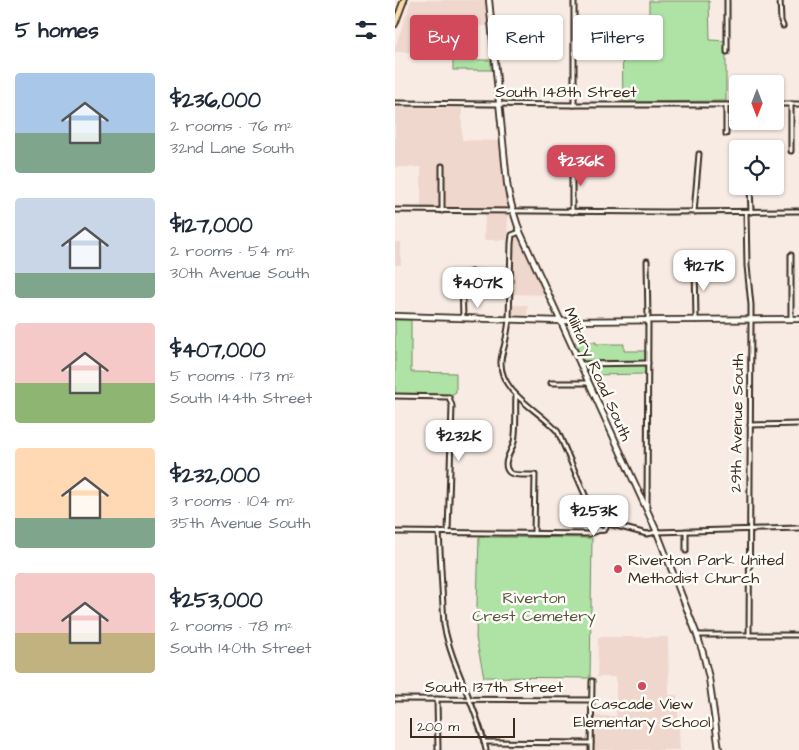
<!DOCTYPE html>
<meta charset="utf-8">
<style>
body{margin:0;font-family:"Architects Daughter",sans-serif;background:#f6f6f7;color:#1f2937;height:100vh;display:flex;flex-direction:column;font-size:19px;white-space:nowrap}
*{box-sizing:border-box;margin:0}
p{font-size:16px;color:#747a83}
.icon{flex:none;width:28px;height:28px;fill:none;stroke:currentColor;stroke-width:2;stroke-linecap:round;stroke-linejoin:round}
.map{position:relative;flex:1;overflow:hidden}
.drawer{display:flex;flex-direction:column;background:#fff;width:395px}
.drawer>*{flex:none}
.banner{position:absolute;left:15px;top:15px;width:314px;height:45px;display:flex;gap:10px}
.needle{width:32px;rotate:180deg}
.fabs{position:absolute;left:334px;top:75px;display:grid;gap:10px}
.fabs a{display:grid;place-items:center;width:55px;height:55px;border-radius:5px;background:#fff;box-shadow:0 1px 4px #0004;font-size:25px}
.scale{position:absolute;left:15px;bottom:12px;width:105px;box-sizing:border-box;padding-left:5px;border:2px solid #3b2a1e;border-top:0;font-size:14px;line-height:18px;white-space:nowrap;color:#3b2a1e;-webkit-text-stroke:4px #fdfcf7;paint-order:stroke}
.price{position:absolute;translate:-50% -42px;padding:0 11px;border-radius:10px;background:#fff;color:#222;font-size:16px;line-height:32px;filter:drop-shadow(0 1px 2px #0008)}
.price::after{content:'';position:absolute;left:50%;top:30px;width:15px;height:11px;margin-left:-8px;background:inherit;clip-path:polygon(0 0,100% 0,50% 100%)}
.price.on{background:#d1495b;color:#fff}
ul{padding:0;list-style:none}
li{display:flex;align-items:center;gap:15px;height:125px;padding:0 15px}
li span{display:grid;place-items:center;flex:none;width:140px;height:100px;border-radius:5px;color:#555}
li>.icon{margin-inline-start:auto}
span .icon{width:60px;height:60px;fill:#fffc;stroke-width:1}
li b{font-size:21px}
h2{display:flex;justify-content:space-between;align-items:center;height:60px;padding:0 15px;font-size:21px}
.tag{padding:0 18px;border-radius:5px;background:#fff;box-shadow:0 1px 4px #0004;font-size:18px;line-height:45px}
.tag.on{background:#d1495b;color:#fff}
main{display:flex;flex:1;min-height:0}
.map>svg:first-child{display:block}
.built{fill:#f0d7cd}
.green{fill:#aee3a5;stroke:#748662}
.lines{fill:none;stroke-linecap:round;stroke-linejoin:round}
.street-casing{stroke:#3b2a1e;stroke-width:7}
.secondary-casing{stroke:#3b2a1e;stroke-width:8}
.primary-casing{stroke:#3b2a1e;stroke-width:8}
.street{stroke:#fdfcf7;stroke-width:3}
.secondary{stroke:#fdfcf7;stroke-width:4.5}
.primary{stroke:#faddab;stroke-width:4.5}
.poi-dot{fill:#d1495b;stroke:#fdfcf7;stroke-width:2}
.labels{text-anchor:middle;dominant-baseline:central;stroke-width:5;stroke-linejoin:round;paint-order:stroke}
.street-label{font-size:16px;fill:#3b2a1e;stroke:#fdfcf7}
.poi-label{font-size:16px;fill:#3b2a1e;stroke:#fdfcf7;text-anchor:start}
.park-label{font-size:16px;fill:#585840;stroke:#fdfcf7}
</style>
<main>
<section class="drawer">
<h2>5 homes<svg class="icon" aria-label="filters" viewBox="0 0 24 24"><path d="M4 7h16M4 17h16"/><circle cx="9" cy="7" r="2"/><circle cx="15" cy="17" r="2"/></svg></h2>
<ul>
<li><span style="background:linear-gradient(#a9c7e8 60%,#7fa58c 0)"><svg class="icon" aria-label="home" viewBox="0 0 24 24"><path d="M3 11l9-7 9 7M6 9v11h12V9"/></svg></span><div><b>$236,000</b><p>2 rooms · 76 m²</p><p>32nd Lane South</p></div></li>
<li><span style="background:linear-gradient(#c9d6e8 75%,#7fa58c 0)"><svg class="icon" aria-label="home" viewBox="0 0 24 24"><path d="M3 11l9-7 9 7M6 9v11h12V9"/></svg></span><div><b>$127,000</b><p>2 rooms · 54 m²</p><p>30th Avenue South</p></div></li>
<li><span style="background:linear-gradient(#f6c9c9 60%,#8fb573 0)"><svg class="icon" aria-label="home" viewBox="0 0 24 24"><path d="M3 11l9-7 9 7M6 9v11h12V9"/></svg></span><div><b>$407,000</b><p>5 rooms · 173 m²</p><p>South 144th Street</p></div></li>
<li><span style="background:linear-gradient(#ffd9b3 70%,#7fa58c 0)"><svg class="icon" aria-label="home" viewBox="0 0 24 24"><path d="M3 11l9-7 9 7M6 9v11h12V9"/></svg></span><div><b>$232,000</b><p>3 rooms · 104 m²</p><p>35th Avenue South</p></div></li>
<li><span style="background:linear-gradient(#f6c9c9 60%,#c2b280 0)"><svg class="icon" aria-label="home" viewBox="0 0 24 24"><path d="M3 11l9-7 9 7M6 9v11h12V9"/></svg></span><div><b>$253,000</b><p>2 rooms · 78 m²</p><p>South 140th Street</p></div></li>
</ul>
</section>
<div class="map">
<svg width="404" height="750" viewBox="0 0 404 750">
<rect width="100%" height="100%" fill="#f7ebe4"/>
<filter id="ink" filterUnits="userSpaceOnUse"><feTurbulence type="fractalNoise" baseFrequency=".02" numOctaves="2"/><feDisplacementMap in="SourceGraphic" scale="10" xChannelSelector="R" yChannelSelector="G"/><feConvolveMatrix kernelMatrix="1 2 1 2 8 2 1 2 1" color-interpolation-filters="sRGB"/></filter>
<g filter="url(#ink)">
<g class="built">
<path d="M 16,0 L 90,0 L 91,1 L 94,26 L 47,25 L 46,38 L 26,38 L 26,51 L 25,52 L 0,52 L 0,47 Z"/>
<path d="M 0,107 L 67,108 L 67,140 L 105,141 L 113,207 L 111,209 L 26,207 L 26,167 L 0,167 Z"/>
<path d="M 90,214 L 112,215 L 113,216 L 112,240 L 89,240 Z"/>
<path d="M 121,236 L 123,236 L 150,295 L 117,294 L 119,239 Z"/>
<rect x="0" y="242" width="6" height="23"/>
<path d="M 117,305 L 133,305 L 132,316 L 118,315 Z"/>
<path d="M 203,637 L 273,637 L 274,695 L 282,695 L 285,750 L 200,750 L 201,716 L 221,716 L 221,677 L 202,677 Z"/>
</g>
<g class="green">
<path d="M 254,1 L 314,1 L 315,40 L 331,41 L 331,101 L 228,102 L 227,35 L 254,35 Z"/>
<rect x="58" y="60" width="38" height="10"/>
<path d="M 0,320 L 16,320 L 16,372 L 61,373 L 61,392 L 56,395 L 0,394 Z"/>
<path d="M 179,342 L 201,342 L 201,344 L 229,344 L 229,351 L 250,351 L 251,374 L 196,375 Z"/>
<path d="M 84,537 L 197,538 L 195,678 L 89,677 L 81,638 Z"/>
</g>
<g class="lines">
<g class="street-casing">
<g id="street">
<path d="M 179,0 L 179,105"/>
<path d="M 332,0 L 332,52"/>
<path d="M 385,0 L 386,21 L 388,26"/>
<path d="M 0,103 L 179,105 L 342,105"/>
<path d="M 380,104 L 404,104"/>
<path d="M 396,104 L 396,151"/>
<path d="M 331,105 L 331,134"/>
<path d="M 177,163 L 177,212"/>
<path d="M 355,186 L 356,212"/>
<path d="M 0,210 L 270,212 L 404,211"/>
<path d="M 47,211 L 47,166"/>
<path d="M 299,212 L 304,154"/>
<path d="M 351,212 L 352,266 L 356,305 L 356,320 L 354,635"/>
<path d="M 125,232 L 117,235 L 116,243 L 114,320 C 113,327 112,335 110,343 C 109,349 106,355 106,362 C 105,394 145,410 163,432 L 203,525"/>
<path d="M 396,255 L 396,319"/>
<path d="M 300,263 L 301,320"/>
<path d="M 68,318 L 67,280 L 70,274 L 76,272 L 115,273"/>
<path d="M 185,364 L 253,363"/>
<path d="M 156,383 L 193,383"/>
<path d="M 121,395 C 120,411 122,427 119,442 C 117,451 106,463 114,472 C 117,476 134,475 140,475 L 139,533"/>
<path d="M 0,396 L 54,397 L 57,406 L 53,532"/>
<path d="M 355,425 L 404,424"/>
<path d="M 252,507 L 253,321 L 252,261"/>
<circle cx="207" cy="526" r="4.5"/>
<path d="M 210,523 L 252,534 L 262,532 L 404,528"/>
<path d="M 0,532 L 194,534 L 205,530"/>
<path d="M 44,532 L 49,625 C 57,668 82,706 91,750"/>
<path d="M 291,551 L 291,531"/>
<path d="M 302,635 L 404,635"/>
<path d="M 0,699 L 197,700"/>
<path d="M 42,699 L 43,750"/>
<path d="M 89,742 L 196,743"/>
<path d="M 196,750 L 197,681"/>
</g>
</g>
<g class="secondary-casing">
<g id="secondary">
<path d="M 94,0 L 112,183 C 114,200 119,215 125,232 L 262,532 L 302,635 L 308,653 L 314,678 L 324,750"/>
<path d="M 0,316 L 165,321 L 404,319"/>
</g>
</g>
<g class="primary-casing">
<path id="primary" d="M 0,24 L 9,0"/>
</g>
<use href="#street" class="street"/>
<use href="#secondary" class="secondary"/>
<use href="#primary" class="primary"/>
</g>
</g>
<g class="poi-dot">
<circle cx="223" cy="569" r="5"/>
<circle cx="247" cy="686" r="5"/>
</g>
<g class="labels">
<g class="street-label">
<text x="171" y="92">South 148th Street</text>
<text transform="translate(203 374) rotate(66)">Military Road South</text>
<text transform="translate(342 423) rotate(-89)">29th Avenue South</text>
<text x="99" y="687">South 137th Street</text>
</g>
<g class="poi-label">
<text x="233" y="560">Riverton Park United<tspan x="233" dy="18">Methodist Church</tspan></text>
<text x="247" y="704" text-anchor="middle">Cascade View<tspan x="247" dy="18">Elementary School</tspan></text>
</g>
<g class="park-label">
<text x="139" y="598">Riverton<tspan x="139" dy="18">Crest Cemetery</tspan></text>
</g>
</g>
</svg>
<div class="fabs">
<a><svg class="needle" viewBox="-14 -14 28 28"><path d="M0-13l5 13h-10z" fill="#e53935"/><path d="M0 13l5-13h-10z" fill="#747a83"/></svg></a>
<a><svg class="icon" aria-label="locate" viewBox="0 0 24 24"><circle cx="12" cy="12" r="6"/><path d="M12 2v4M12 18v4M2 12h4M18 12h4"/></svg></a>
</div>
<div class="scale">200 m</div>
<b class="price on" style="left:186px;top:187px">$236K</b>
<b class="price" style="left:309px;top:292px">$127K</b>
<b class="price" style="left:83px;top:309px">$407K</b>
<b class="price" style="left:64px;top:462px">$232K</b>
<b class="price" style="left:199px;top:537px">$253K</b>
<div class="banner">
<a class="tag on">Buy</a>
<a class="tag">Rent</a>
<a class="tag">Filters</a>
</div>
</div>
</main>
